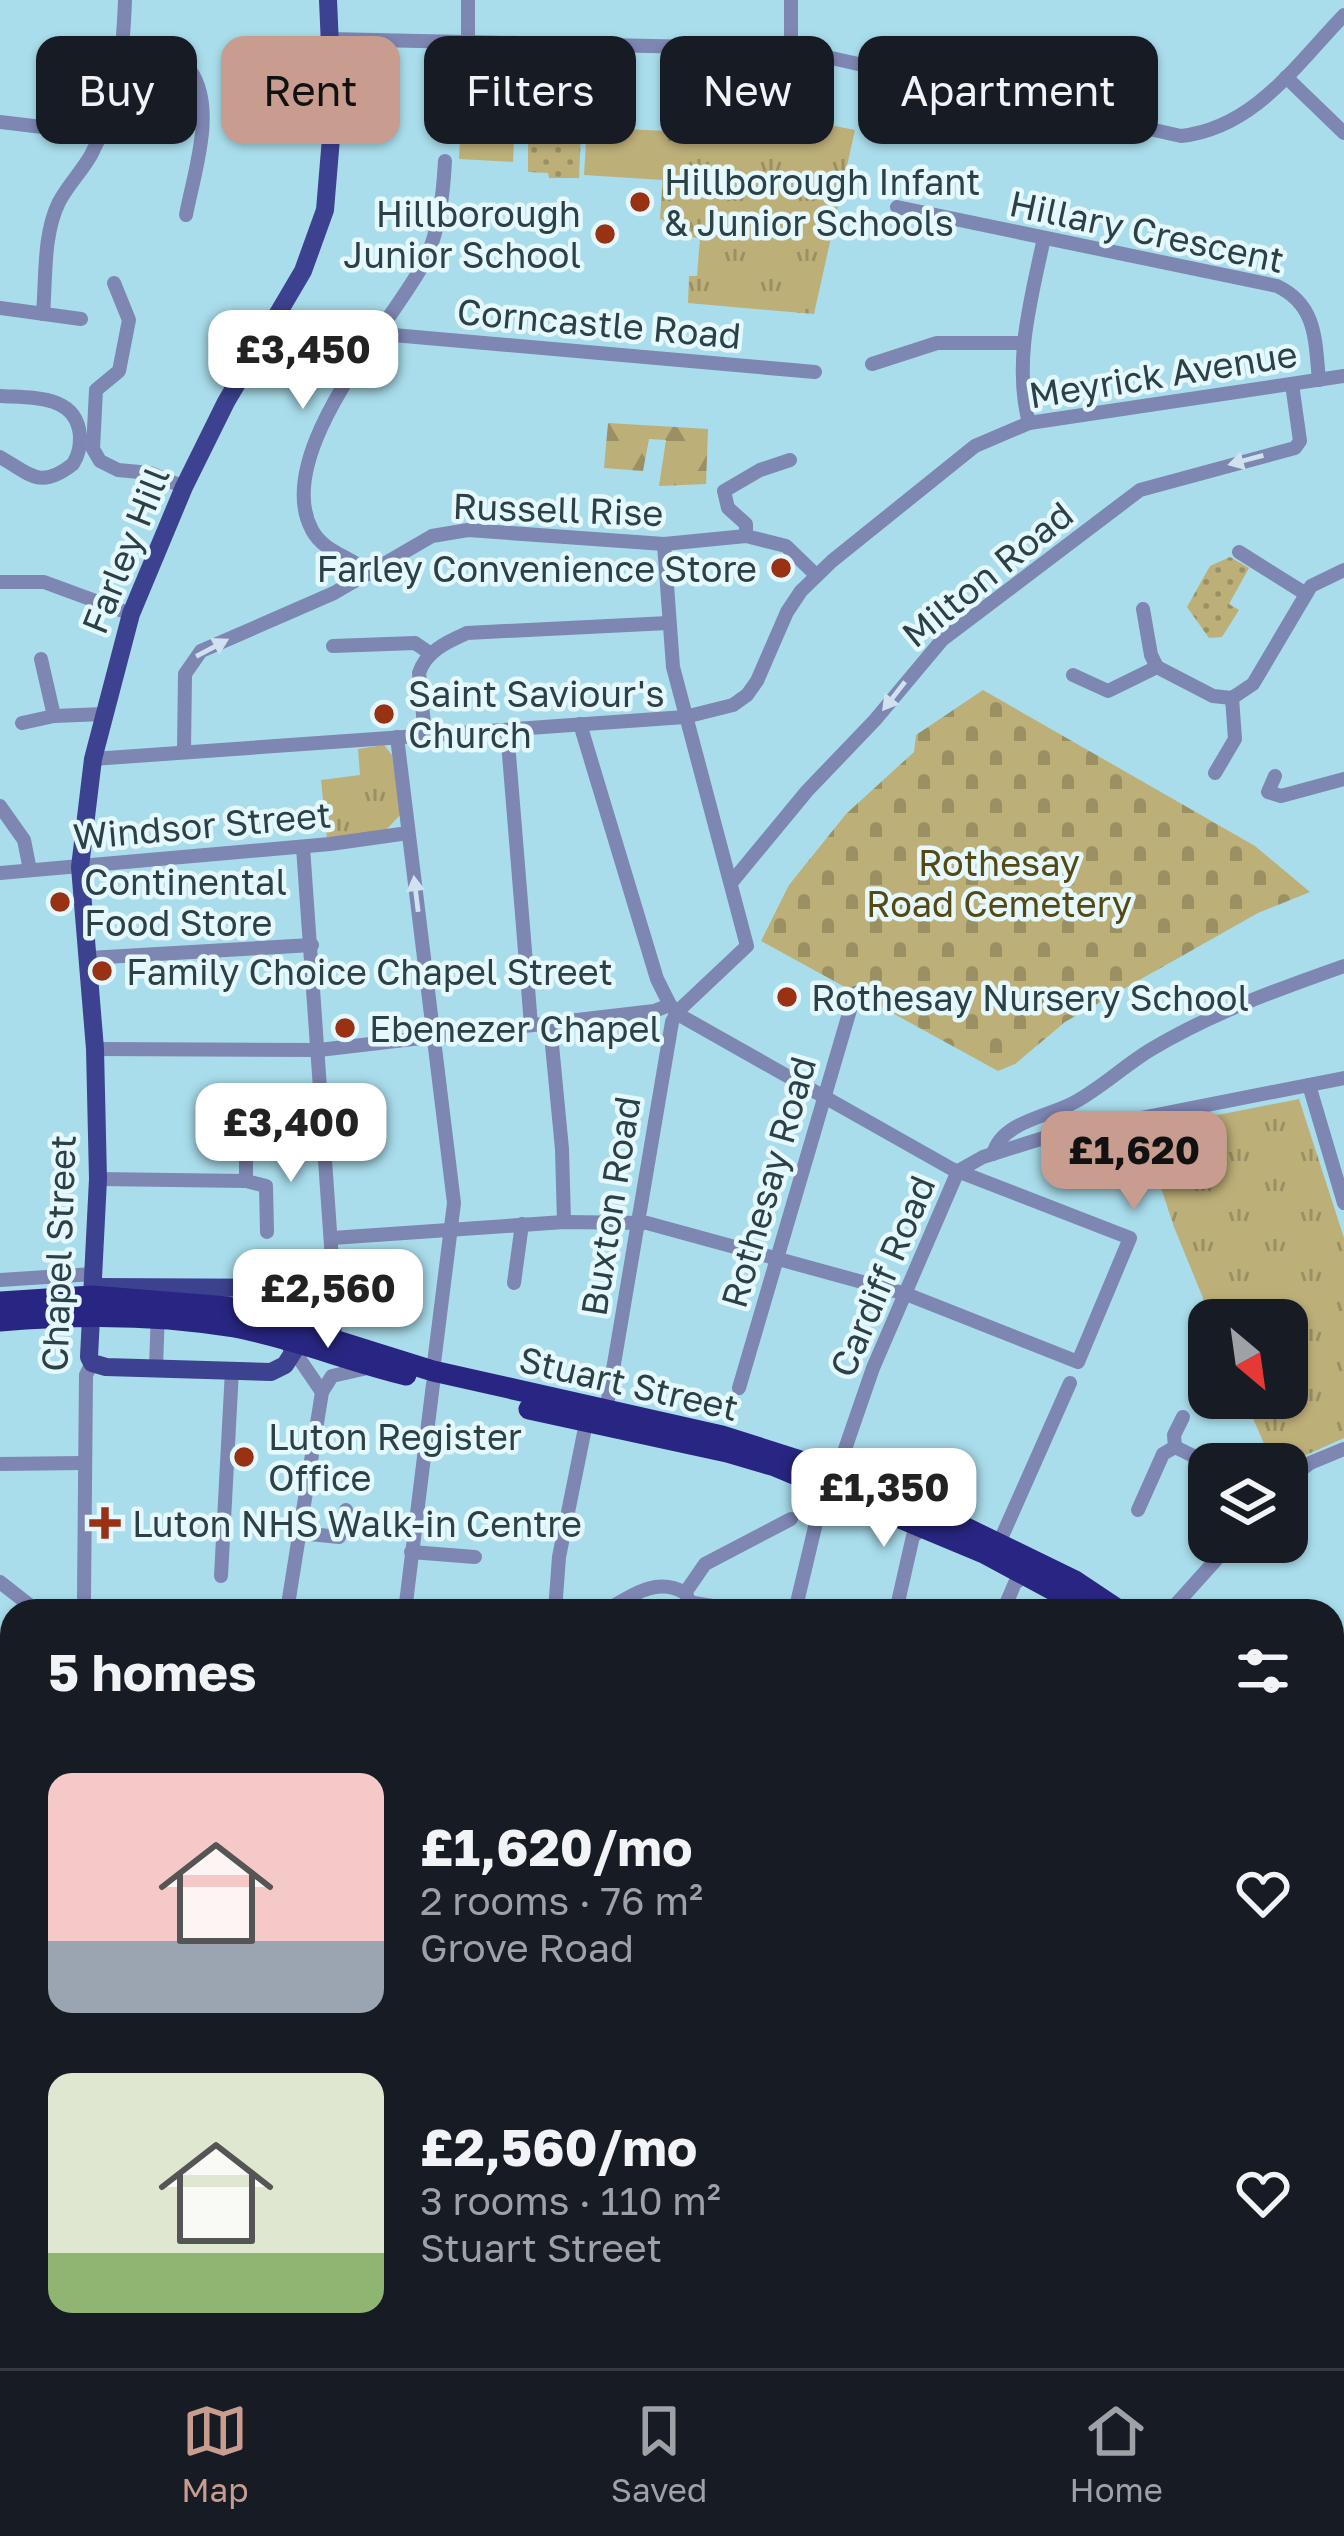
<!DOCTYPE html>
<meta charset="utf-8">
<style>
body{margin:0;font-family:"Golos Text",sans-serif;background:#242831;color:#f1f3f6;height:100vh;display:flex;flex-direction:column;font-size:45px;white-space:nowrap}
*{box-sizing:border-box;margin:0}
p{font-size:39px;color:#9ea1a6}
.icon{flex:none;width:66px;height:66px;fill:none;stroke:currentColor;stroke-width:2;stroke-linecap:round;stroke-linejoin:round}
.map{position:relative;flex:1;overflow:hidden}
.sheet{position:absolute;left:0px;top:1599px;width:1344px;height:771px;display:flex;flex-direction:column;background:#171b24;border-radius:36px 36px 0 0;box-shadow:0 3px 9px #0004}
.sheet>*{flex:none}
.banner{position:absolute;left:36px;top:36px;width:1272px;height:108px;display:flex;gap:24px}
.needle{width:78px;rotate:151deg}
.fabs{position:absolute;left:1188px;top:1299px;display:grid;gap:24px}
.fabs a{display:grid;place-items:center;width:120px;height:120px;border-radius:24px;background:#171b24;box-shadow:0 3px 9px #0004;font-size:60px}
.price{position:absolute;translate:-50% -102px;padding:0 27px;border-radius:24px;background:#fff;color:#222;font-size:39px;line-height:78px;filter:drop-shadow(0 3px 6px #0008)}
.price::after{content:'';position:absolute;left:50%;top:72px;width:36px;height:27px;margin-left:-18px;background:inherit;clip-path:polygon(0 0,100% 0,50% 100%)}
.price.current{background:#c99c90;color:#111}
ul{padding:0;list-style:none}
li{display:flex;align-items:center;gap:36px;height:300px;padding:0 48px}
li span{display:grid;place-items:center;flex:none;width:336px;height:240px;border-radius:24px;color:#555}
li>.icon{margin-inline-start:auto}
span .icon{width:144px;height:144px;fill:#fffc;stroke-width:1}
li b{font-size:51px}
h2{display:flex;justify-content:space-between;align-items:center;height:144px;padding:0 48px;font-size:51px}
.tag{padding:0 42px;border-radius:24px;background:#171b24;box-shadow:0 3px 9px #0004;font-size:42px;line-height:108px}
.tag.current{background:#c99c90;color:#111}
.dock{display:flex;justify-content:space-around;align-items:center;height:168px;border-top:3px solid #363941;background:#171b24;font-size:33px;color:#9ea1a6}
.dock a{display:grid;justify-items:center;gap:6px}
.dock .current{color:#c99c90}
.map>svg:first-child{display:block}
.grass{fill:url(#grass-dots)}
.forest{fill:url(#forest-firs)}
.cemetery{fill:url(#cemetery-stones)}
.park{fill:url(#park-tufts)}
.pitch{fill:#bdaf78}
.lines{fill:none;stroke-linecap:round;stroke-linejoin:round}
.river{stroke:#65bcd2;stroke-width:18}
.minor{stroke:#7e86b2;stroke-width:14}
.major{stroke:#3c4290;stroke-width:18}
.highway{stroke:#292683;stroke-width:21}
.rail-casing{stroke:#658891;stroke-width:8}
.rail{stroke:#e4f8fe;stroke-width:3;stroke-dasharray:9;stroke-linecap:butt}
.oneway{fill:#d0e1ef}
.poi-dot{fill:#993113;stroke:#e4f8fe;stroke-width:4.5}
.labels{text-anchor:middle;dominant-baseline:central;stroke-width:9;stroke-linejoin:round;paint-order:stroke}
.poi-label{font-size:36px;fill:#2b4146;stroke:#e4f8fe;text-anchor:start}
.street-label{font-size:36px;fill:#2b4146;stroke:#e4f8fe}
.park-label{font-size:36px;fill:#544813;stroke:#e4f8fe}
</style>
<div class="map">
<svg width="1344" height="2368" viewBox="0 0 1344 2368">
<defs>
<pattern id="grass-dots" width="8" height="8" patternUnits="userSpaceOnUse" patternTransform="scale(3)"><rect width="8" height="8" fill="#bdaf78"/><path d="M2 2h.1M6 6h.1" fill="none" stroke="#9a9064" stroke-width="1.8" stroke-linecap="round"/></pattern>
<pattern id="forest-firs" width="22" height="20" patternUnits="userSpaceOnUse" patternTransform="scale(3)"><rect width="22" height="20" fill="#bdaf78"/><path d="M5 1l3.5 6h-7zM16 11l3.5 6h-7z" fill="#9a9064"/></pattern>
<pattern id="cemetery-stones" width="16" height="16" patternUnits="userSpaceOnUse" patternTransform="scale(3)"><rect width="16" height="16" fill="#bdaf78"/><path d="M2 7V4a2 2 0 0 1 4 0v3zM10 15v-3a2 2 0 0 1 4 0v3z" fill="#9a9064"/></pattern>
<pattern id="park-tufts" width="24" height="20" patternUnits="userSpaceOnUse" patternTransform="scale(3)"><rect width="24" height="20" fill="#bdaf78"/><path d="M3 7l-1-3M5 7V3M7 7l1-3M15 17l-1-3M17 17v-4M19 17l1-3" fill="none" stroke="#9a9064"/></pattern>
</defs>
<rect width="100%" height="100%" fill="#a9ddeb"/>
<g class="grass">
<path d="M 528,109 L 582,109 L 579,178 L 549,178 L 548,173 L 528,172 Z"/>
<path d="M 1230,557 L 1249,568 L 1229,604 L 1239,610 L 1222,637 L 1209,638 L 1187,607 L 1210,566 Z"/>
</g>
<path class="forest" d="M 608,423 L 708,429 L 706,484 L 659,486 L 666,440 L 649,439 L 643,471 L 604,468 Z"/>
<path class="cemetery" d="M 983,690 L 1255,846 L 1310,892 L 1258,913 L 1065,1022 L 1015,1064 L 998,1071 L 761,941 L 789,885 L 846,814 L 914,752 L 916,735 Z"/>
<g class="park">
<path d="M 667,110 L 764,112 L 855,130 L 814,314 L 688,303 L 689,276 L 697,276 L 700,238 L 663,234 L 664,220 L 660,219 Z"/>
<path d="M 384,745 L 392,755 L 401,814 L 384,832 L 327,839 L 321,780 L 360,775 L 358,749 Z"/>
<path d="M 1299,1099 L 1344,1238 L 1344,1438 L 1286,1464 L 1273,1464 L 1244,1398 L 1287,1398 L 1287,1320 L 1212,1320 L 1174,1227 L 1142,1130 Z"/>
<path d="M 1332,2167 L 1344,2167 L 1344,2306 L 1332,2318 Z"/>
</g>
<g class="pitch">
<path d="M 461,114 L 515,116 L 513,162 L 459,159 Z"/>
<path d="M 587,127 L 666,131 L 663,180 L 584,175 Z"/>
</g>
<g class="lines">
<g class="river">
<path d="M 0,2073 L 12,2065"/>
<path d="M 1168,2358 L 1177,2368"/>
<path d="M 1226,2358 L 1234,2368"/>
</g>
<g class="minor">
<path d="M 791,0 L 791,49"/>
<path d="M 329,39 L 791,49 L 1181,136 C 1254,128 1296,65 1344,15"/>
<path d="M 468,43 L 468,0"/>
<path d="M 122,61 L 190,70 C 217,108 194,172 186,215"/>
<path d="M 1286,77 L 1344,133"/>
<path d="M 0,122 L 101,134"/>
<path d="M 897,207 L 1277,286 C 1317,305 1315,340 1319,380"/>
<path d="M 114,283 L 129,320 L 119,371 L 96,390 L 93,449 L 100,461 L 118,470 L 150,473 L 184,487"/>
<path d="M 0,308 L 81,319"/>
<path d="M 43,314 C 46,278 43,234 59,202 C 68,185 82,171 91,155 C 118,105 123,56 125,0"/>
<path d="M 378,330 L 393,335 L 815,372"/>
<path d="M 872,364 L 937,343 L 1023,343"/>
<path d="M 0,396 C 31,398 77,394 80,436 C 80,447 79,454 73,464 C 40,490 30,474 0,457"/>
<path d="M 1029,423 C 1013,362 1031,299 1044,238"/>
<path d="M 746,536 L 746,524 L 728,508 L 724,491 L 760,470 L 790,460"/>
<path d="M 1239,552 L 1306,594"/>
<path d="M 370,574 C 353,557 324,553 312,530 C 272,456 386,330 421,268 C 439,236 443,197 445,161"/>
<path d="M 0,582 L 44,582 L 131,614"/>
<path d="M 1143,609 L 1151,655 L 1157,667 L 1213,696 L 1232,698 L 1253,684 L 1311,586 L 1344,570"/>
<path d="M 333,646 L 415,643 L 431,654"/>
<path d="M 41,659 L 54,716"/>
<path d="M 1073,675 L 1108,691 L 1157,667"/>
<path d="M 22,723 L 54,716 L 104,714"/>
<path d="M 507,730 L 531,1025"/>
<path d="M 425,735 L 419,673 C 426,651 447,642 467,633 L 668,623"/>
<path d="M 397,737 L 454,1203 L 433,1371"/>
<path d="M 184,751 L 185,674 L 201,651 L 334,593 L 432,536 L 468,530 L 664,544 L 746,536 L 786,546 L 816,575"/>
<path d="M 93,759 L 685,717 L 733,705 L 747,695 L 757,681 L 787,612 L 801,591 L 832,561 L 975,446 L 1029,423 L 1344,376"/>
<path d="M 1215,773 L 1235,739 L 1232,698"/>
<path d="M 1275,776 L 1268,792 L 1281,796 L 1344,779"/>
<path d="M 0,806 L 24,840 L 30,870"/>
<path d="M 303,847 L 334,1288"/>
<path d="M 0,873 L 330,844 L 408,833"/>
<path d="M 731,883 L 807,791 L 875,720 L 942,640 L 1140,490 L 1295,448 L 1300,441 L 1292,384"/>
<path d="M 89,958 L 312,945"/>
<path d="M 550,1024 L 562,1149 L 564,1222"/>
<path d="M 95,1049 L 319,1050 L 654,1011 L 670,1005"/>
<path d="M 1309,1085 L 1344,1203"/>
<path d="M 246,1147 L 246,1181 L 266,1186 L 267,1232"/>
<path d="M 993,1154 C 1002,1121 1048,1117 1075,1102 C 1101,1088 1124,1066 1150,1050 C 1212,1013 1276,990 1344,966"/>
<path d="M 958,1171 L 983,1157 L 1050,1136 L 1344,1078"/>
<path d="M 98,1179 L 246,1181"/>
<path d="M 332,1238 L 564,1222 L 647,1223 L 906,1294 L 1078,1362 L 1130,1238 L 952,1169 L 681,1016 L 670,1005 L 657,979 L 580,724"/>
<path d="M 0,1280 L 93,1274"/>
<path d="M 514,1283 L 522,1224"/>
<path d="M 294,1351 L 322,1392"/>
<path d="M 156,1367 L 158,1311"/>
<path d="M 739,1388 L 855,993"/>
<path d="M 606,1411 L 672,1022 L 677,1012 L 747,946 L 673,667 L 664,544"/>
<path d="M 1183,1417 L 1174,1435 L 1175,1447 L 1210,1464"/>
<path d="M 0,1464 L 83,1463"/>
<path d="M 1287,1481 L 1310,1463 L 1344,1449"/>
<path d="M 1138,1510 L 1163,1454 L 1175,1447"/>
<path d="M 300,1533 L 339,1537 L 346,1510"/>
<path d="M 999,1543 L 1070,1383"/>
<path d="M 411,1552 L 475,1557"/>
<path d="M 221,1576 L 232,1370"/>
<path d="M 0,1582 L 37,1611"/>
<path d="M 685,1593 L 705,1564 L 791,1519"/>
<path d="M 84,1598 L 86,1375 L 92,1363"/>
<path d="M 694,1603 L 742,1611"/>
<path d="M 287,1611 L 322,1392 L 332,1376 L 363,1369"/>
<path d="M 405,1611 L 433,1384"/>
<path d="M 555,1611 L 559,1557 L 586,1423"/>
<path d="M 605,1611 C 631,1596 656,1576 685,1593 L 695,1611"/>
<path d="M 795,1611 L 825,1485 L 844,1452 L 873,1368 L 958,1171"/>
<path d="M 896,1611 L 913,1536 L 924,1528"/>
<path d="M 1003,1611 L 1015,1583 L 1028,1574"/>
<path d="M 1170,1611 L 1232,1542"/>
<path d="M 0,1658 L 12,1655"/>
<path d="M 1332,1920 L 1344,1921"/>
<path d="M 0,2010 L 12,2000"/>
<path d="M 1332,2067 L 1344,2068"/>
<path d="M 0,2138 L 12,2133"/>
<path d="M 749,2358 L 759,2368"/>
<path d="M 1011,2358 L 1022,2368"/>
<path d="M 480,2368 L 499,2358"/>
</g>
<g class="major">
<path d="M 94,1287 L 334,1288 L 336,1310 L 331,1337"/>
<path d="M 288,1341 L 294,1351 L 285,1365 L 271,1372 L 106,1367 L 92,1363 L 89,1357 L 98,1179 L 95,1049 L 80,867 L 93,759 L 131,614 L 184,487 L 226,402 L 303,271 L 325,210 L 333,114 L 328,0"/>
<path d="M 1332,1652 L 1344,1650"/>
<path d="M 1333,1683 L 1344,1708"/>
</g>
<g class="highway">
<path d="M 0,1302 L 92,1296 L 228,1307 L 433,1371 L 722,1436 L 835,1472 L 962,1526 L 1075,1581 L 1120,1611"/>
<path d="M 0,1321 C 78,1314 157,1314 234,1327 C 293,1338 348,1361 406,1375"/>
<path d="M 529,1409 L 727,1452 L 775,1466 L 984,1553 L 1092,1611"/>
<path d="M 1190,2358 L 1197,2368"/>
<path d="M 295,2368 L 349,2358"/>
</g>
<g class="rail-casing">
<g id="rail">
<path d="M 1332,2140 L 1344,2140"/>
<path d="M 0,2366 L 66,2358"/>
<path d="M 49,2368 L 105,2360"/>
<path d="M 92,2368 L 189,2358"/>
</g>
</g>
<use href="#rail" class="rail"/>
</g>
<defs><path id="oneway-solid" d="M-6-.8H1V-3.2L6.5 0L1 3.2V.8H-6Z" transform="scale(3)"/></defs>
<g class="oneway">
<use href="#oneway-solid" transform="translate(1246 460) rotate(165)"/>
<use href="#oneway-solid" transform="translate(212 648) rotate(-28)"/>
<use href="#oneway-solid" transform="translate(894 696) rotate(128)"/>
<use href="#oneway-solid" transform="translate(416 894) rotate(-97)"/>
</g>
<g class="poi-dot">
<circle cx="640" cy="202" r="12"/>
<circle cx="605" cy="234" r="12"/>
<circle cx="781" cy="568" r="12"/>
<circle cx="384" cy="714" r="12"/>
<circle cx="60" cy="902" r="12"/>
<circle cx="102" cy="971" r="12"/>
<circle cx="787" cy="997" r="12"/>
<circle cx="345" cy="1028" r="12"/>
<circle cx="244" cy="1457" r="12"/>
<path d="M99 1505h12v12h12v12h-12v12h-12v-12h-12v-12h12z"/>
</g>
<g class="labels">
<g class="poi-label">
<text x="664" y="181">Hillborough Infant<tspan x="664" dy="41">&amp; Junior Schools</tspan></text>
<text x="581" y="213" text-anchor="end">Hillborough<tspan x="581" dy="41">Junior School</tspan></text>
<text x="757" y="568" text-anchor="end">Farley Convenience Store</text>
<text x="408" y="693">Saint Saviour's<tspan x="408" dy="41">Church</tspan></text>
<text x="84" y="881">Continental<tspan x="84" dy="41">Food Store</tspan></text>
<text x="126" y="971">Family Choice Chapel Street</text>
<text x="811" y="997">Rothesay Nursery School</text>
<text x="369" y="1028">Ebenezer Chapel</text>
<text x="268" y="1436">Luton Register<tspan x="268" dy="41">Office</tspan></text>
<text x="132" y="1523">Luton NHS Walk-in Centre</text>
</g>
<g class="street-label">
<text transform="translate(1147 231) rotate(12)">Hillary Crescent</text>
<text transform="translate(599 323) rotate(5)">Corncastle Road</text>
<text transform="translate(1163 374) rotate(-9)">Meyrick Avenue</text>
<text transform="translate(558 509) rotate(2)">Russell Rise</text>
<text transform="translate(125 550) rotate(-68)">Farley Hill</text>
<text transform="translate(987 574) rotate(-39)">Milton Road</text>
<text transform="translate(202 825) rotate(-5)">Windsor Street</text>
<text transform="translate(768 1182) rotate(-74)">Rothesay Road</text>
<text transform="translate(610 1206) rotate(-81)">Buxton Road</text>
<text transform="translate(58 1253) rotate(-88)">Chapel Street</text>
<text transform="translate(882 1276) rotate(-67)">Cardiff Road</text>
<text transform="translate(629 1383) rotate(13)">Stuart Street</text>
</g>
<g class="park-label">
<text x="999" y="862">Rothesay<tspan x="999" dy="41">Road Cemetery</tspan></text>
</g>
</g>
</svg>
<div class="fabs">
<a><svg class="needle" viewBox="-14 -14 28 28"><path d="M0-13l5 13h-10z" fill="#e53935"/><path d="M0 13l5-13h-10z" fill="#9ea1a6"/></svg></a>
<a><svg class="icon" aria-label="layers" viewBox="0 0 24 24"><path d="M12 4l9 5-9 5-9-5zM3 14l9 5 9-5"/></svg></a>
</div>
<b class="price" style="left:303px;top:412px">£3,450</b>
<b class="price" style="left:291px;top:1185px">£3,400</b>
<b class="price current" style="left:1134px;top:1213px">£1,620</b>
<b class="price" style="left:328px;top:1351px">£2,560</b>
<b class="price" style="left:884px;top:1550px">£1,350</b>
<div class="banner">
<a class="tag">Buy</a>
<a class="tag current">Rent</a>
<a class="tag">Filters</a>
<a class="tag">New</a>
<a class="tag">Apartment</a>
</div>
<section class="sheet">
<h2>5 homes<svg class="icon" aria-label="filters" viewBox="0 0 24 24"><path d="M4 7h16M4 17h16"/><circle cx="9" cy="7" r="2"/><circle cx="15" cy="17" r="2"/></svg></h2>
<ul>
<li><span style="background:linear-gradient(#f6c9c9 70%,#9aa5b1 0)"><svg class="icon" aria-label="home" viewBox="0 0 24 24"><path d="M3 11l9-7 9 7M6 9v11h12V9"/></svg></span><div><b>£1,620/mo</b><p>2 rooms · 76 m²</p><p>Grove Road</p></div><svg class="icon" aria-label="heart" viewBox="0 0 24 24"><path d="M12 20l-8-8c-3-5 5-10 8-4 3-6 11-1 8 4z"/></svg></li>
<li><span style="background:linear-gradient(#dfe7d0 75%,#8fb573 0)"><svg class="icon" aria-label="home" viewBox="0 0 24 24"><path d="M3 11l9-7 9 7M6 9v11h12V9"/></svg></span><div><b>£2,560/mo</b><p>3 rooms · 110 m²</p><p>Stuart Street</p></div><svg class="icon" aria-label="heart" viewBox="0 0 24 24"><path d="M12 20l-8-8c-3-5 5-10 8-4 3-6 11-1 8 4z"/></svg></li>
</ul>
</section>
</div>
<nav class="dock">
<a class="current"><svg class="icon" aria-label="map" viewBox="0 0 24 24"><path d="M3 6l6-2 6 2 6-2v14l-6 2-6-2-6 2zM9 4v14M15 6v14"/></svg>Map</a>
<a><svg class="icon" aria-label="saved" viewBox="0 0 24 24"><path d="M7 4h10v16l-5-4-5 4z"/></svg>Saved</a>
<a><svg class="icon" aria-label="home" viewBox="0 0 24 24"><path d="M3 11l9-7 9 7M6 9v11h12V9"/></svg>Home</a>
</nav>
